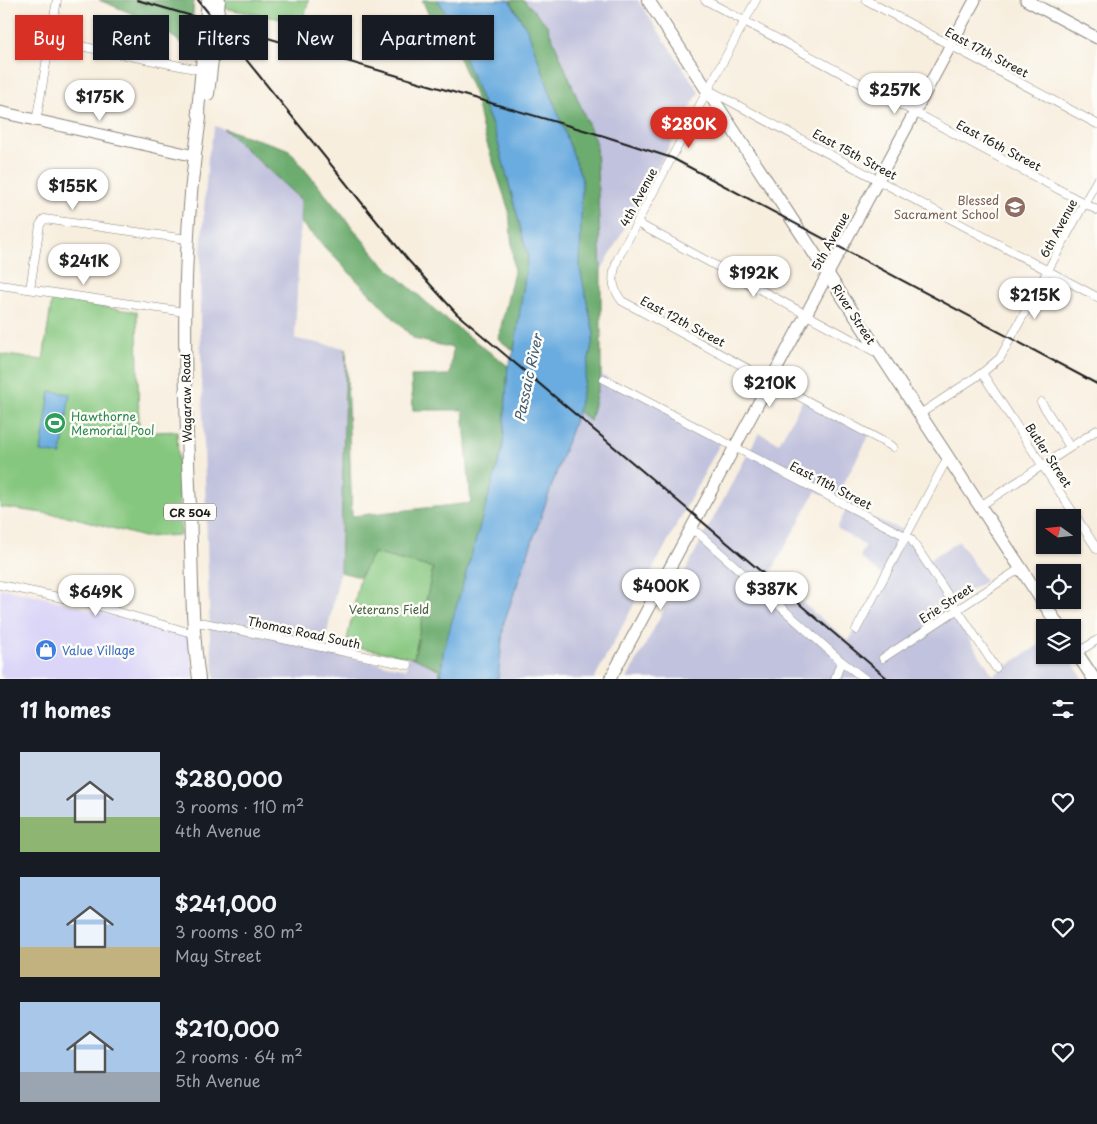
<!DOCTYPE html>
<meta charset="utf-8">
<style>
body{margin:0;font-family:"Playpen Sans",sans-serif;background:#20242c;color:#f1f3f6;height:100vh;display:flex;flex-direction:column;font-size:19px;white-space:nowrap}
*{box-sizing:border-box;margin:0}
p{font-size:16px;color:#9ea1a6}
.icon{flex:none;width:28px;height:28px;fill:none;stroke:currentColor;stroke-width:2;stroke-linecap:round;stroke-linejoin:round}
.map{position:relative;height:679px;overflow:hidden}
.side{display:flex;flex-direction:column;background:#171b24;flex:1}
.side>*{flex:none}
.top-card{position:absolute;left:15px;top:15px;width:500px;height:45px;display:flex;gap:10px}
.needle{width:32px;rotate:285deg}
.buttons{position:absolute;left:1036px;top:509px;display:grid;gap:10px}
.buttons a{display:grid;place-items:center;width:45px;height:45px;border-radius:0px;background:#171b24;box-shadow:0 1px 4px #0004;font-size:25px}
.price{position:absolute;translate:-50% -42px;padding:0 11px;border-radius:18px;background:#fff;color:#222;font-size:16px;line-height:32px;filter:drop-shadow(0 1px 2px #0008)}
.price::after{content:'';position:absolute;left:50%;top:30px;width:15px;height:11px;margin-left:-8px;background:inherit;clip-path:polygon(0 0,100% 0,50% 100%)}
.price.active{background:#d93025;color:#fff}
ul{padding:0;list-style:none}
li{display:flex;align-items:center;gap:15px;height:125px;padding:0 20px}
li span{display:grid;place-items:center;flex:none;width:140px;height:100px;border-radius:0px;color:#555}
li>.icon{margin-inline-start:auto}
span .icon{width:60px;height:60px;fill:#fffc;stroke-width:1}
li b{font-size:21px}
h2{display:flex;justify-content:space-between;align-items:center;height:60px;padding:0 20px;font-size:21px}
.chip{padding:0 18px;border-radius:0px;background:#171b24;box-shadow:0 1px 4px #0004;font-size:18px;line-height:45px}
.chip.active{background:#d93025;color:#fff}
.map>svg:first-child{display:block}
.built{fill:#dbd6f7}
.industrial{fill:#c1c2dd}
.green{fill:#86c77f;stroke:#51724e}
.forest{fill:#6cac6e;stroke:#446445}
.water{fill:#6bacdf;stroke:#44647e}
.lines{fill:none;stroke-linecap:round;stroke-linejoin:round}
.street-casing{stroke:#8a857d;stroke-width:9}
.secondary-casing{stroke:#8a857d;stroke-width:13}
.primary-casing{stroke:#8a857d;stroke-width:14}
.street{stroke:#fff;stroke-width:8}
.secondary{stroke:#fff;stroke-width:11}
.primary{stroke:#fff;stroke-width:12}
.rail{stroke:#1c1c1c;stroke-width:2}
.labels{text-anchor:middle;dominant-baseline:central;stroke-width:5;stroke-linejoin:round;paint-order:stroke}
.shield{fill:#fdfcf7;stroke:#605f5e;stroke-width:1}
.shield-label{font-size:11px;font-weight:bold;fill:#1c1c1c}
.street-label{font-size:12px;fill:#1c1c1c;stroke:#fdfcf7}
.education-label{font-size:12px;fill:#785e54;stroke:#fdfcf7;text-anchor:end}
.leisure-label{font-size:12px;fill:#27864d;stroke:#fdfcf7;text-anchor:start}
.park-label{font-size:12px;fill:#466044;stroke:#fdfcf7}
.shop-label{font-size:12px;fill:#366cbe;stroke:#fdfcf7;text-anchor:start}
.water-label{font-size:14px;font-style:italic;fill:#405d74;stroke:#fdfcf7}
</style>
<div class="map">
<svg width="1097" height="679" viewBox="0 0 1097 679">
<rect width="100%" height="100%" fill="#fdfcf7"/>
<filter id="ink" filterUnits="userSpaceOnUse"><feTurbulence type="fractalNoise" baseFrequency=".02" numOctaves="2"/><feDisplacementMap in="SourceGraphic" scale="10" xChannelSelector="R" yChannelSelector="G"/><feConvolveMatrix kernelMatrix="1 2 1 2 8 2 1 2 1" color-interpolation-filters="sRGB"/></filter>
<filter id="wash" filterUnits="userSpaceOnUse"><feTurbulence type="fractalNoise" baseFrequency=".0096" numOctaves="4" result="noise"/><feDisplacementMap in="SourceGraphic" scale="20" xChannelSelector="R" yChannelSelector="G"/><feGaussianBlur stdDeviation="1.12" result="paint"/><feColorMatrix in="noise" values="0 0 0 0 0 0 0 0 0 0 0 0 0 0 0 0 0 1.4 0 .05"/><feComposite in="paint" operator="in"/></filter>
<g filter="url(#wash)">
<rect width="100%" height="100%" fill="#f7eede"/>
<path class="built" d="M 0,588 L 35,595 L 188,636 L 194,679 L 5,679 L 0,675 Z"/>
<g class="industrial">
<path d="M 524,0 L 638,0 L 699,92 L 601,271 L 596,143 L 547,25 Z"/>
<path d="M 215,126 L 224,129 L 301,200 L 295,339 L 346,348 L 340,572 L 323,652 L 406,669 L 408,657 L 414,658 L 440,671 L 439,679 L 215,679 L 210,638 L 200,322 L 201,251 L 208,157 Z"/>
<path d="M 601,375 L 722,440 L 594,679 L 498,679 L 504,622 L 578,411 L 590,420 Z"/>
<path d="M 804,398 L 870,434 L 835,500 L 816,491 L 769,576 L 849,641 L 884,577 L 860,557 L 865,546 L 837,528 L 847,508 L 908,532 L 927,561 L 959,541 L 985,581 L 947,606 L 993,675 L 1045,641 L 1045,655 L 1068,655 L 1083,679 L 627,679 L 759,433 L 779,443 Z"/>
</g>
<g class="green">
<path d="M 223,0 L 309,0 L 302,23 L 223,8 Z"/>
<path d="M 52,299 L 137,312 L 139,433 L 177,431 L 181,535 L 144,537 L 72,517 L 0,507 L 0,354 L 43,360 Z"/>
<path d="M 373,553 L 433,568 L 414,658 L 346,645 L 360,577 Z"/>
</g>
<g class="forest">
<path d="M 99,0 L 194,0 L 190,50 L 155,23 Z"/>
<path d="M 422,0 L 438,0 L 446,13 L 496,135 L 528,256 L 514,351 L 498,339 L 514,272 L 509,211 L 482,128 L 475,95 L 458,56 L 430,17 Z"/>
<path d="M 510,0 L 524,0 L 547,25 L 596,143 L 601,271 L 601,375 L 590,421 L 578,411 L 594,334 L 580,269 L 582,179 L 527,29 Z"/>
<path d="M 224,129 L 288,149 L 380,261 L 443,317 L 508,366 L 503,447 L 443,652 L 441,679 L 439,679 L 440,670 L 414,658 L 433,568 L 373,553 L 360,577 L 340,572 L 346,348 L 352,516 L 471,503 L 463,410 L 413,410 L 411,376 L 450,375 L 453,348 L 414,339 L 301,223 L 301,200 Z"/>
</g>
<g class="water">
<path d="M 438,0 L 509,0 L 527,29 L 582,179 L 580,269 L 594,334 L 578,411 L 504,622 L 498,679 L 441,679 L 443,652 L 503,447 L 508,366 L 514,351 L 528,256 L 496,135 L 448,17 Z"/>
<path d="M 50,391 L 70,394 L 61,455 L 41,452 Z"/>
</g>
</g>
<g filter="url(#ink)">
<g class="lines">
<g class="street-casing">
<g id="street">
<path d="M 705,0 L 1097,210"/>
<path d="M 756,0 L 618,258 C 612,274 610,286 622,301 L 893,447"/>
<path d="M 866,0 L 1097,124"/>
<path d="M 50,40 L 205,71"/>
<path d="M 709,90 L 1097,297"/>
<path d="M 36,122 L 57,0"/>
<path d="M 637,223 L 877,353"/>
<path d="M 0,285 L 185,312"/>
<path d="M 30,289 L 40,225 L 44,219 L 187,239"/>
<path d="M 982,373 L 1097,549"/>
<path d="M 604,379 L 911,539 L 996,668"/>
<path d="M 1041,402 L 1070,447"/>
<path d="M 920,414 L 982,373 L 1000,358 L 1097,180"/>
<path d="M 980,506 L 1097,430"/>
<path d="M 689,530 L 698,533 L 841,661 L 865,679"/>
<path d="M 0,585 L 87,603 L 195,634"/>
<path d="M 194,623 L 205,623 L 408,665"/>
<path d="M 856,630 L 948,457"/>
<path d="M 1077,653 L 1097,640"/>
<path d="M 883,658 L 1021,568"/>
<path d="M 835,679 L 841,661"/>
</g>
</g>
<g class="secondary-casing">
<g id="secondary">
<path d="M 1026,0 L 1097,38"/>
<path d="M 0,112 L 195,156"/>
<path d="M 610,679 L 975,0"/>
</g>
</g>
<g class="primary-casing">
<g id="primary">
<path d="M 648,0 L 1060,628"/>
<path d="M 208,94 L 219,0"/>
<path d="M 1072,646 L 1094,679"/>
<path d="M 199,679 C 191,623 192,565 190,508 C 184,378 180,248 200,118 L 198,111 L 208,0"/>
</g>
</g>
<use href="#street" class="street"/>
<use href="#secondary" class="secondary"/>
<use href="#primary" class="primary"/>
<g class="rail">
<path d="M 137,0 L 604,136 L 672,158 L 1097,384"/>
<path d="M 198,0 L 408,260 L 457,314 L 888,679"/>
</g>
</g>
</g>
<defs>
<g id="school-disc" transform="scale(1.125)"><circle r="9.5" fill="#8d6e63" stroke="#fdfcf7"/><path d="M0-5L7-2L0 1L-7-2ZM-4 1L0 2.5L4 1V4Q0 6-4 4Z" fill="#fff"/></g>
<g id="stadium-disc" transform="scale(1.125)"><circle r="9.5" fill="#2e9e5b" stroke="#fdfcf7"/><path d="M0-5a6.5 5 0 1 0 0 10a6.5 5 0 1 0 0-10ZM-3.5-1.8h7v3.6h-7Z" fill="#fff"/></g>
<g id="shop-disc" transform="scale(1.125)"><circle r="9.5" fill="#3f7fe0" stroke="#fdfcf7"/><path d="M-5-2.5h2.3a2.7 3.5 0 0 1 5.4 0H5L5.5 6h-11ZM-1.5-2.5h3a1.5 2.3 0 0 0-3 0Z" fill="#fff"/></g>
</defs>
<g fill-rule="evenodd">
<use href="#school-disc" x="1015" y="207"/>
<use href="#stadium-disc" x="55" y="423"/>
<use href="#shop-disc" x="46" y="650"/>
</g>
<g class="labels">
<rect class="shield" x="164" y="503.5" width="52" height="17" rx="4"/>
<g class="shield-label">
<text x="190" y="512">CR 504</text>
</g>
<g class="street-label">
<text transform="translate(987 52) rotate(28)">East 17th Street</text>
<text transform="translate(999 145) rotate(28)">East 16th Street</text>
<text transform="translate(855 154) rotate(28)">East 15th Street</text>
<text transform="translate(638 197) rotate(-62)">4th Avenue</text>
<text transform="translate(1058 228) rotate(-62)">6th Avenue</text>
<text transform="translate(830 241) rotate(-61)">5th Avenue</text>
<text transform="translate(854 314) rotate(57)">River Street</text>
<text transform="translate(683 321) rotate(28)">East 12th Street</text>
<text transform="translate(186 398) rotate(-91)">Wagaraw Road</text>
<text transform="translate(1049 455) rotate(57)">Butler Street</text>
<text transform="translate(831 485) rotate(27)">East 11th Street</text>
<text transform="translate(946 603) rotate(-33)">Erie Street</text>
<text transform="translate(304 632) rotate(12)">Thomas Road South</text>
</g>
<g class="education-label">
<text x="999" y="200">Blessed<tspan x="999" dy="14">Sacrament School</tspan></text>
</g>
<g class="leisure-label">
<text x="71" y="416">Hawthorne<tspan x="71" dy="14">Memorial Pool</tspan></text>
</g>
<g class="park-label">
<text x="389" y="609">Veterans Field</text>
</g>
<g class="shop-label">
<text x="62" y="650">Value Village</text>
</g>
<g class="water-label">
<text transform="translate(528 378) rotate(-78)">Passaic River</text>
</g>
</g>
</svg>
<div class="buttons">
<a><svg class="needle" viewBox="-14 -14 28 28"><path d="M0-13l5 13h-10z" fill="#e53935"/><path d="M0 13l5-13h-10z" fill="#9ea1a6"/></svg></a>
<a><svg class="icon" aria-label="locate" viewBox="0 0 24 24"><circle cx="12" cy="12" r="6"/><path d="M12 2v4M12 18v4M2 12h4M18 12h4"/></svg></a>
<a><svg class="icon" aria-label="layers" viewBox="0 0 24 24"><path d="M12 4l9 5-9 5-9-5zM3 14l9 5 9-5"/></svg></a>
</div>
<b class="price" style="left:895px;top:115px">$257K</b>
<b class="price" style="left:100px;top:122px">$175K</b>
<b class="price active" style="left:689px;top:149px">$280K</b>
<b class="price" style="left:73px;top:211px">$155K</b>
<b class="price" style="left:84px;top:286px">$241K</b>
<b class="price" style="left:754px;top:298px">$192K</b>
<b class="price" style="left:1035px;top:320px">$215K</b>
<b class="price" style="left:770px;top:408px">$210K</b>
<b class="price" style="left:661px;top:611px">$400K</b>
<b class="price" style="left:772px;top:614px">$387K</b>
<b class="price" style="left:96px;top:617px">$649K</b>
<div class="top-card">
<a class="chip active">Buy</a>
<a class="chip">Rent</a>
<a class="chip">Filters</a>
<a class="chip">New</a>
<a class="chip">Apartment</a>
</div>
</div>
<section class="side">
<h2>11 homes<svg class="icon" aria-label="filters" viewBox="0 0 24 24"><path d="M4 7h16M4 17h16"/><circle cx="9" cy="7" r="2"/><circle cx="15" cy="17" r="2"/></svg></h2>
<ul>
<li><span style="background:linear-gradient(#c9d6e8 65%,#8fb573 0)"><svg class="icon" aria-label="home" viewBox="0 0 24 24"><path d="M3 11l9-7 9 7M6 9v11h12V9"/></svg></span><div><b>$280,000</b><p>3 rooms · 110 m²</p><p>4th Avenue</p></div><svg class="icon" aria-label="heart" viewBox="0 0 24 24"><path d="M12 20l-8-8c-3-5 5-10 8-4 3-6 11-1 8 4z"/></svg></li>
<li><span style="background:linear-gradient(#a9c7e8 70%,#c2b280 0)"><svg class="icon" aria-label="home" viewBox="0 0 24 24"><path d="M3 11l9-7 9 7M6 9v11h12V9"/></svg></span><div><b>$241,000</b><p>3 rooms · 80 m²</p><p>May Street</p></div><svg class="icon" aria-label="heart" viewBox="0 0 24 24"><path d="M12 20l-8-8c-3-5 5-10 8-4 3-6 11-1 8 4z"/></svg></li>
<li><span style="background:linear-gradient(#a9c7e8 70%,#9aa5b1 0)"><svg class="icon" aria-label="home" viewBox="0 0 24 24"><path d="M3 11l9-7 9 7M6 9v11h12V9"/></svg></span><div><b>$210,000</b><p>2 rooms · 64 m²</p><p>5th Avenue</p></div><svg class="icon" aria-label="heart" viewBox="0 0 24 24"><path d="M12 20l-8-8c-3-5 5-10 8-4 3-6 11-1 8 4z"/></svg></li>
</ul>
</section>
